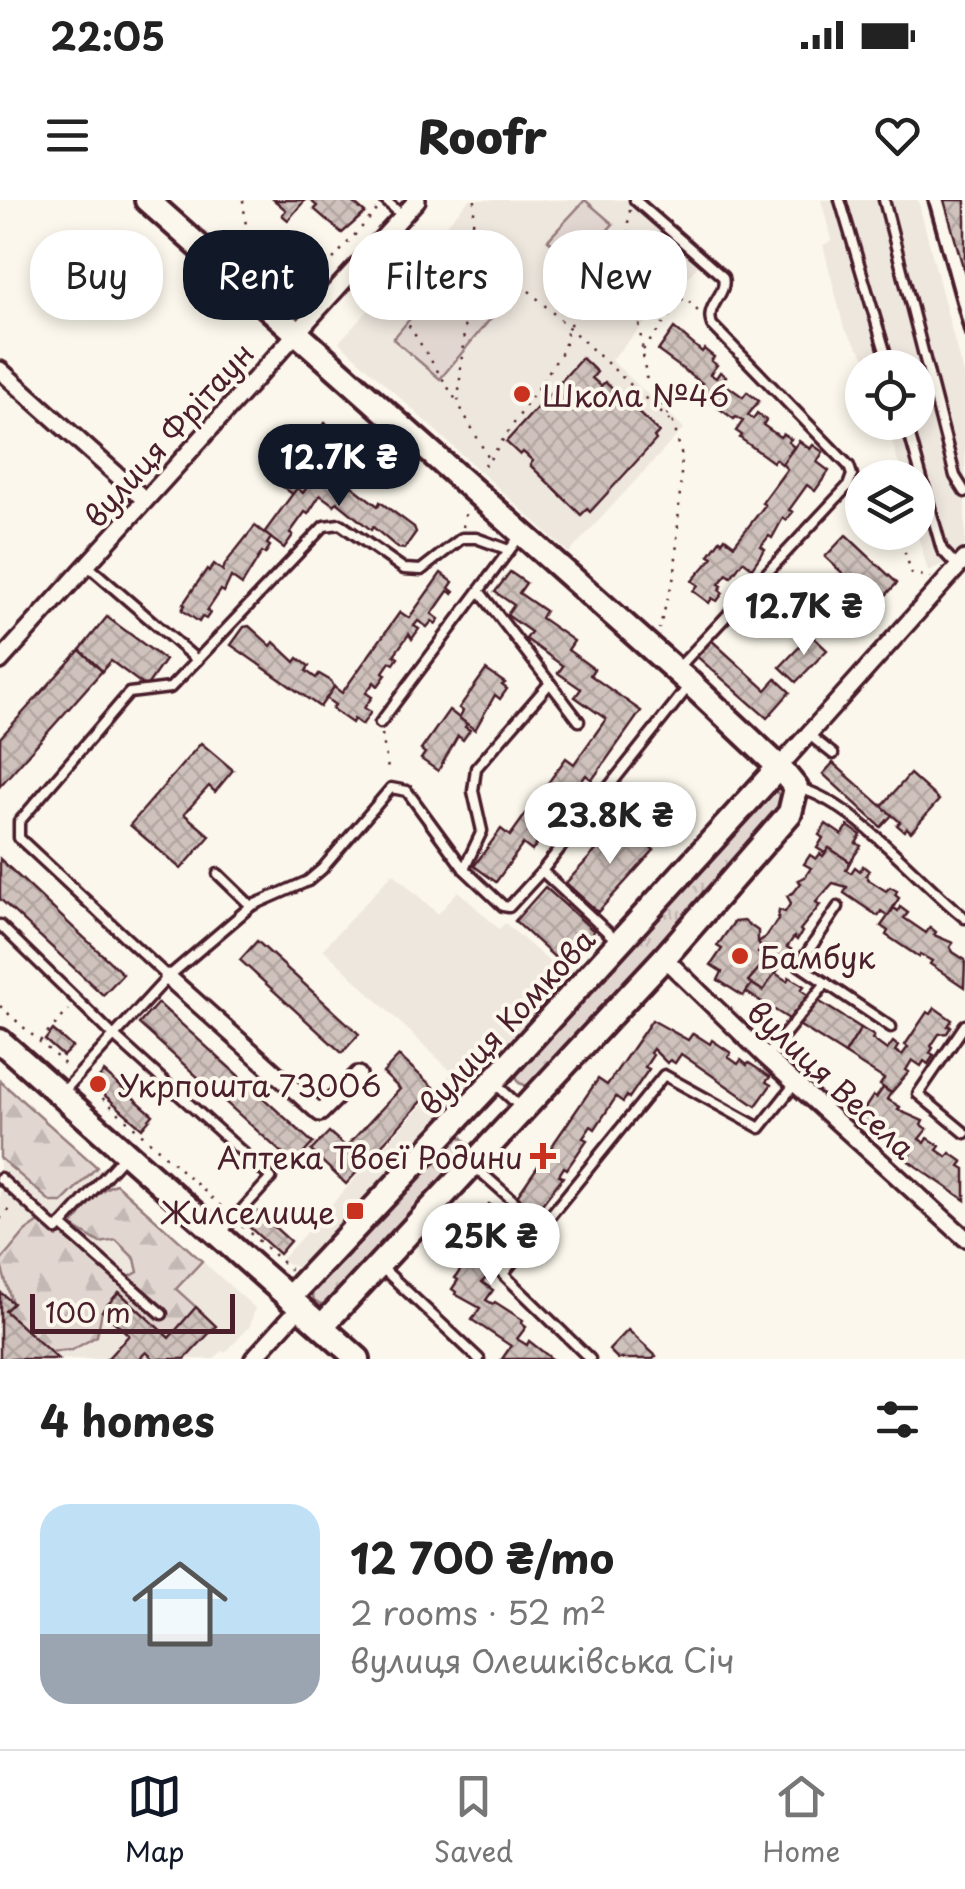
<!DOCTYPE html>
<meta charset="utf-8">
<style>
body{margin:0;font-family:"Playpen Sans",sans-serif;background:#f2f2f2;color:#222;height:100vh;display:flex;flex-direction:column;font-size:38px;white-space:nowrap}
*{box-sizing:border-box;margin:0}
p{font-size:32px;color:#767676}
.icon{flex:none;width:55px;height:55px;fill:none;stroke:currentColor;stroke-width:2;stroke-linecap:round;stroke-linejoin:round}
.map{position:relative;height:1159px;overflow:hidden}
.drawer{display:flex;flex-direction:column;background:#fff;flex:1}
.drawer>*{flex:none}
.banner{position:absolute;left:30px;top:30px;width:905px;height:90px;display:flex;gap:20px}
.buttons{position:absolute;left:845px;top:150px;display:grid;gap:20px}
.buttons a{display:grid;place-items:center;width:90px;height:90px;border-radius:50%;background:#fff;box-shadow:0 5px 15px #0003;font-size:50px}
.scale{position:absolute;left:30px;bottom:25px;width:205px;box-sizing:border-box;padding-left:10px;border:5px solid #4a1f2b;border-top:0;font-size:28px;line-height:35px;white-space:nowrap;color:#4a1f2b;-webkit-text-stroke:8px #fbf7ec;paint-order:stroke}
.price{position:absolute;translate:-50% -85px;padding:0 22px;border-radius:35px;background:#fff;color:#222;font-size:32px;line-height:65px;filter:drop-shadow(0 2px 5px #0008)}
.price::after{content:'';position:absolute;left:50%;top:60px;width:30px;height:22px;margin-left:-15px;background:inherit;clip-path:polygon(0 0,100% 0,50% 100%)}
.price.current{background:#111827;color:#fff}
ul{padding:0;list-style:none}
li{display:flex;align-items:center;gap:30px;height:250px;padding:0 40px}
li+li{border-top:2px solid #e0e0e0}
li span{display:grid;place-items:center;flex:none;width:280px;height:200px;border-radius:30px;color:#555}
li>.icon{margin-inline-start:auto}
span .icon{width:120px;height:120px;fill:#fffc;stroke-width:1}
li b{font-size:42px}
h2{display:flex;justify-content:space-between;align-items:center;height:120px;padding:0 40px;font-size:42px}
.tag{padding:0 35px;border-radius:40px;background:#fff;box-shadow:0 5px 15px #0003;font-size:35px;line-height:90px}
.tag.current{background:#111827;color:#fff}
.status{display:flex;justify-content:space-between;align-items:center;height:70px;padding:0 50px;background:#fff;direction:ltr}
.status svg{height:28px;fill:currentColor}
header{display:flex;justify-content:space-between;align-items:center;height:130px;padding:0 40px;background:#fff;font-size:45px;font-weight:800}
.tabs{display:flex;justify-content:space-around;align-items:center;height:140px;border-top:2px solid #e0e0e0;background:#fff;font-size:28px;color:#767676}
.tabs a{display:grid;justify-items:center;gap:5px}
.tabs .current{color:#111827}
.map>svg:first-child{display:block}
.built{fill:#eee7de}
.grass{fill:url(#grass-tufts);stroke:#967b7e;stroke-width:2.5}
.forest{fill:url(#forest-firs);stroke:#967b7e;stroke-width:2.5}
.garden{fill:#e2d7d0;stroke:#967b7e;stroke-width:2.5}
.building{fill:url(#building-cross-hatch);stroke:#4a1f2b;stroke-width:2.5}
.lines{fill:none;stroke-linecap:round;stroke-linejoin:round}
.lane-casing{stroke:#4a1f2b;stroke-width:15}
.street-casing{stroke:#4a1f2b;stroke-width:22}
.secondary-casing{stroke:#4a1f2b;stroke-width:30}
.path{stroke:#4a1f2b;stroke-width:2.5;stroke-dasharray:2.5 8;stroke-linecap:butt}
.lane{stroke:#fbf7ec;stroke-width:8}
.street{stroke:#fbf7ec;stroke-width:15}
.secondary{stroke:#fbf7ec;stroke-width:22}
.rail{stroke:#4a1f2b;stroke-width:4}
.poi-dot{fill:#c8321e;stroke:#fbf7ec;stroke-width:4}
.labels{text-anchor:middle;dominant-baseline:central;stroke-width:8;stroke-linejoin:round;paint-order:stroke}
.poi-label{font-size:30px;fill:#4a1f2b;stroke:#fbf7ec;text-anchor:start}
.street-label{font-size:30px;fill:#4a1f2b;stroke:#fbf7ec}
</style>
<div class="status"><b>22:05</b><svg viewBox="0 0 49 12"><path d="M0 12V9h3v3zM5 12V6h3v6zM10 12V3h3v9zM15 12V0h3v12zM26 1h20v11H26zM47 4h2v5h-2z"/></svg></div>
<header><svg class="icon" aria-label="menu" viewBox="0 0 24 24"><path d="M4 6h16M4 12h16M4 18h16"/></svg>Roofr<svg class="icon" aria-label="heart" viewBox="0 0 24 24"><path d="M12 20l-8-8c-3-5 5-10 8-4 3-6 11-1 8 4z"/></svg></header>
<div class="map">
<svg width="965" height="1159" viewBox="0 0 965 1159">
<defs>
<pattern id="grass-tufts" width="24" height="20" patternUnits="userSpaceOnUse" patternTransform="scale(2.5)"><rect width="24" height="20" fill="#e2d7d0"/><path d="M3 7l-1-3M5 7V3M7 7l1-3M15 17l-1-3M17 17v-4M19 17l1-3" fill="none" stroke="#c3b8b3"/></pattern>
<pattern id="forest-firs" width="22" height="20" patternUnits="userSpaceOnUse" patternTransform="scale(2.5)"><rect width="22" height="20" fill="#e2d7d0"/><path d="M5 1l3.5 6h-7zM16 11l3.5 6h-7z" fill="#c3b8b3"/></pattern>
<pattern id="building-cross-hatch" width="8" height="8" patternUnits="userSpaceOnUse" patternTransform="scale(2.5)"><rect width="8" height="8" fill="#cfc2bc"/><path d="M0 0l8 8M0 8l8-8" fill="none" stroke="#b3a6a2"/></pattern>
</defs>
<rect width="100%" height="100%" fill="#fbf7ec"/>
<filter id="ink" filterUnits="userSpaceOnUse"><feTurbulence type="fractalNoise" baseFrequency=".01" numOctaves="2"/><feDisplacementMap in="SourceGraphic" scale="20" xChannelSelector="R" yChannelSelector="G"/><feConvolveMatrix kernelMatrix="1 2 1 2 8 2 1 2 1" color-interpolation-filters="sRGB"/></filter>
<g filter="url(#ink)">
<g class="built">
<path d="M 469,0 L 627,0 L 698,66 L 611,160 L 684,228 L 569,353 L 339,142 Z"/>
<path d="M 821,0 L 918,0 L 965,182 L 965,345 L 952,360 L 928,371 L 917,333 L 918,278 L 902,277 L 887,223 L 918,222 L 918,168 L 872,167 L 844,128 L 823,45 L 832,41 Z"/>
<path d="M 393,673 L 438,714 L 458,691 L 499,729 L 505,723 L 562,773 L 570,767 L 581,774 L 307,1073 L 281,1060 L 452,872 L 323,749 Z"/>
<path d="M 0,881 L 255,1108 L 250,1126 L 225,1153 L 222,1151 L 214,1159 L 0,1159 Z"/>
</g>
<g class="grass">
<path d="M 772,591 L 784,595 L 786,609 L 530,887 L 519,883 L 515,873 Z"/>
<path d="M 454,930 L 471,946 L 329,1102 L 321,1104 L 314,1100 L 311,1090 Z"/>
</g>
<g class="forest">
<path d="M 0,881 L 97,967 L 62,1002 L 51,1002 L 0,958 Z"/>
<path d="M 116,984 L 202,1061 L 176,1089 L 196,1107 L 169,1138 L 119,1092 L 102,1111 L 97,1136 L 72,1150 L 49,1152 L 5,1111 L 12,1103 L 0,1062 L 25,1032 L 42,1020 L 87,1042 L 118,1083 L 138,1072 L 135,1059 L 116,1040 L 100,1043 L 72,1026 C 84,1011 96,989 116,984 Z"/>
</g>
<g class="garden">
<path d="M 585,0 L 613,24 L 605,33 L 618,45 L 585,81 L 571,69 L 575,64 L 548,40 Z"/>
<path d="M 475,41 L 522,81 L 440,179 L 393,139 Z"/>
</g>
<g class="building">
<path d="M 274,0 L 305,0 L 288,20 L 282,15 L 286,10 Z"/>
<path d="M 310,0 L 350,0 L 365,13 L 342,33 L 314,9 L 317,6 Z"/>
<path d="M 944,0 L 965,0 L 965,74 Z"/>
<path d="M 674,128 L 702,152 L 704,149 L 714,157 L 711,161 L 717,165 L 710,174 L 716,178 L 720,172 L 726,176 L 722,182 L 743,197 L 747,192 L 759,201 L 748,215 L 753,219 L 757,213 L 766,220 L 763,225 L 780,237 L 783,234 L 791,239 L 788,242 L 794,247 L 782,264 L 775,259 L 773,262 L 740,238 L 742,235 L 736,231 L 743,221 L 736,217 L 734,219 L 702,196 L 698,190 L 702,183 L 658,151 Z"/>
<path d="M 582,158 L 597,172 L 592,178 L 601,186 L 605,182 L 659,232 L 654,237 L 656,240 L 590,312 L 587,309 L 581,315 L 530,265 L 533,261 L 523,252 L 520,255 L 506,242 Z"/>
<path d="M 325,223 L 344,238 L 299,299 L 270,277 L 304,232 L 313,239 Z"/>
<path d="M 799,241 L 810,249 L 813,245 L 823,252 L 817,262 L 829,271 L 815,291 L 807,285 L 789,310 L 793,312 L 786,320 L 783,318 L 772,338 L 769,336 L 761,346 L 765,349 L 752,368 L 743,361 L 731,377 L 727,374 L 719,384 L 722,386 L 719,390 L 723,393 L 717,401 L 712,398 L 709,403 L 693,391 L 698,385 L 692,381 L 713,357 L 709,355 L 720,340 L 722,342 L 725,338 L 734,345 L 759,313 L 765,305 L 762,303 L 787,269 L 782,264 Z"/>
<path d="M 328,259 L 338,267 L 334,272 L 366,297 L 378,306 L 380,302 L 414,327 L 416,332 L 404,349 L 398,348 L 373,327 L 371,330 L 337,302 L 334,305 L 320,295 L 308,314 L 305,312 L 290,333 L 293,335 L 284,348 L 264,333 L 297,288 L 303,293 Z"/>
<path d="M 255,326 L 271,338 L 267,344 L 270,346 L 265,354 L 262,352 L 242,385 L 231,377 L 224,392 L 221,390 L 207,411 L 210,413 L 206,419 L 202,417 L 199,422 L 182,410 L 185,405 L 183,404 L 207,369 L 209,371 L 214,364 L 223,371 L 225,364 Z"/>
<path d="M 846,335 L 897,383 L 877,405 L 825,357 Z"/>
<path d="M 510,372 L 526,383 L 519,393 L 545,411 L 541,418 L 574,441 L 568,450 L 594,469 L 590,475 L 641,511 L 592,580 L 586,575 L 532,651 L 523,644 L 496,682 L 474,666 L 501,629 L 510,636 L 566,558 L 574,564 L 606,519 L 575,497 L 581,489 L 558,473 L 563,466 L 526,439 L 531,432 L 507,415 L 514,405 L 495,392 Z"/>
<path d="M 441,373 L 453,382 L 449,388 L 454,392 L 453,394 L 448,391 L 432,414 L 439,419 L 436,424 L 432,421 L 427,427 L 418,421 L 414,426 L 419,429 L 412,439 L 409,434 L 394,455 L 398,458 L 394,464 L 390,462 L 383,472 L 386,475 L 378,486 L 374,482 L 366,493 L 372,497 L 364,508 L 371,512 L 362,525 L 354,519 L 352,523 L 332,509 L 335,505 L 326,498 L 334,487 L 342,493 L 400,412 L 409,418 Z"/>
<path d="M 792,385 L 827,418 L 811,435 L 776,402 Z"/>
<path d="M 107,417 L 165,460 L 146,487 L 111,461 L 102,471 L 80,450 Z"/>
<path d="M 249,426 L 271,446 L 274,442 L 295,462 L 298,458 L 309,466 L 306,471 L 316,478 L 319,474 L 331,481 L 334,487 L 320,507 L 231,445 L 244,427 Z"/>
<path d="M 811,435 L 827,450 L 796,482 L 780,467 Z"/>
<path d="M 709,438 L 766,490 L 776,479 L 790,492 L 767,518 L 694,454 Z"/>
<path d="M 80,450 L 102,471 L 0,586 L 0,538 Z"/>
<path d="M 486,470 L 505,483 L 502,485 L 507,489 L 500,499 L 495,495 L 475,530 L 459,518 L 463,511 L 459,508 Z"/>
<path d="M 449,510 L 467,524 L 465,527 L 470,530 L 463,540 L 458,536 L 438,571 L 421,559 L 425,553 L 421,550 Z"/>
<path d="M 201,543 L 233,570 L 215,592 L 209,586 L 184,614 L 210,636 L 181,669 L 130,625 Z"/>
<path d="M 833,563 L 892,615 L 881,627 L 823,574 Z"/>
<path d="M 910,574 L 939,600 L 911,632 L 907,628 L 904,631 L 897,625 L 900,622 L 882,606 Z"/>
<path d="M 623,621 L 654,650 L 598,712 L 566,683 Z"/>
<path d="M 826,624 L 842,635 L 848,626 L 861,635 L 856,643 L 861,646 L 850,662 L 829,648 L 825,653 L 817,648 L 823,638 L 819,635 Z"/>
<path d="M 829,648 L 850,662 L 846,670 L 851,673 L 855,667 L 860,671 L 863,666 L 869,671 L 866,675 L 869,680 L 886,691 L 890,687 L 897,691 L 895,695 L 899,698 L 888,716 L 881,711 L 878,716 L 844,693 L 847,687 L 833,683 L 816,702 L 820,705 L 800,730 L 802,732 L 797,740 L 794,737 L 787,747 L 792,750 L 763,791 L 748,781 L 767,759 L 758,753 L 762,748 L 758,742 L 766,737 L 778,719 L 779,710 L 785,712 L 791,703 L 787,696 L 794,692 L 801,683 L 798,680 L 805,677 L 811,668 L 804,664 L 810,655 L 816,659 L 820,654 L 823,656 Z"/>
<path d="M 0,659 L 123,774 L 103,795 L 0,699 Z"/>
<path d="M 545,687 L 594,731 L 563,765 L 515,721 Z"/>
<path d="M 900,707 L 908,713 L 904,718 L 926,733 L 930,727 L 936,732 L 934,735 L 953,743 L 950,747 L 953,752 L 965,760 L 964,787 L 930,764 L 932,761 L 920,754 L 919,757 L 886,735 L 888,731 L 881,726 L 894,708 L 898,711 Z"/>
<path d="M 744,721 L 758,731 L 758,742 L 762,748 L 758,753 L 767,759 L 748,781 L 752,784 L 743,796 L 718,780 L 722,772 L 711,765 L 722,749 L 717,746 L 734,722 Z"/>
<path d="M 257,741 L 359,834 L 342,853 L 240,760 Z"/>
<path d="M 775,773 L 787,781 L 789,777 L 804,786 L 801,790 L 861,828 L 845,854 L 746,792 L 752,784 L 763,791 Z"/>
<path d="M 158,803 L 313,943 L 294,964 L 139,824 Z"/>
<path d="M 935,808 L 952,820 L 948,826 L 951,827 L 947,833 L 939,834 L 931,846 L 933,848 L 930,853 L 934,855 L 928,864 L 924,861 L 921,866 L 912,860 L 906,870 L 909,872 L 891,893 L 880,885 L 884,879 L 845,854 L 861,828 L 874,836 L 872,839 L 887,850 L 893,842 L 898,846 L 895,851 L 902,855 L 908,847 L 905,845 L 927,812 L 931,814 Z"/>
<path d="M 652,820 L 688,840 L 693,833 L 710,844 L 712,840 L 731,853 L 728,857 L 738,864 L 741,860 L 747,865 L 749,863 L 770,877 L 766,882 L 771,885 L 756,906 L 681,854 L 675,863 L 670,860 L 667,863 L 653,849 L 650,853 L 653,855 L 645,867 L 649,869 L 629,898 L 627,896 L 623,902 L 616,897 L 595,929 L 591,926 L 583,938 L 587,940 L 567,969 L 564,967 L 559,975 L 563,977 L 536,1012 L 516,998 L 598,879 L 607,885 Z"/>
<path d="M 53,830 L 72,847 L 63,856 L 45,840 Z"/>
<path d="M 399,856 L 434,888 L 346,984 L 311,951 L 329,932 L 346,947 L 400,889 L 383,873 Z"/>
<path d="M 104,872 L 153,915 L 142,928 L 93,885 Z"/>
<path d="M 883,888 L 891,893 L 887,899 L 900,907 L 898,910 L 923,921 L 921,925 L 927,929 L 919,939 L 925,943 L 928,938 L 940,946 L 937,950 L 947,957 L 950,953 L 963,962 L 960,966 L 965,969 L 965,1000 L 907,960 L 913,950 L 874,924 L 871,929 L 857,920 L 873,896 L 876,898 Z"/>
<path d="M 489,1004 L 509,1017 L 505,1022 L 508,1024 L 489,1052 L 486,1050 L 482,1057 L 493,1065 L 491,1068 L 494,1070 L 482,1082 L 493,1090 L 486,1100 L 493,1104 L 495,1102 L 523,1120 L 521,1123 L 526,1127 L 517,1139 L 527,1145 L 529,1141 L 552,1159 L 502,1159 L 511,1146 L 472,1120 L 480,1108 L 455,1094 L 456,1092 L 452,1089 L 458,1080 L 455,1078 L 473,1051 L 462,1044 Z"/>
<path d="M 258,1012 L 290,1041 L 279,1054 L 247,1025 Z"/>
<path d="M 0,1092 L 13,1103 L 5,1111 L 58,1159 L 0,1159 Z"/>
<path d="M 119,1092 L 169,1138 L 196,1107 L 216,1126 L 185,1159 L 154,1159 L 146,1152 L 139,1159 L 107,1159 L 129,1135 L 102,1111 Z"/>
<path d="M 628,1130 L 656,1156 L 653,1159 L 618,1159 L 609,1150 Z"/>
</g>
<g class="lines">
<g class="lane-casing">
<g id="lane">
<path d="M 385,0 L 403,16"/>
<path d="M 635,0 L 723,77 C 728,95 704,105 712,125 L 849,266 L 852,275 L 848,286 L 679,467"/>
<path d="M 840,0 L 890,168"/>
<path d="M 884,0 L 955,276 L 965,292"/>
<path d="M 906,222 L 942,350 L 958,367"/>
<path d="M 87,365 L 197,460 L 324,326 L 340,324 L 404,369 L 421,370 L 462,338 L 476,338 L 509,350"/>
<path d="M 480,392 L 550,483 L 476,568 L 473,591 L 482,631 L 464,669 L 503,706 L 509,707 L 542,671 L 616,740"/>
<path d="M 197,460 L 170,488 L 129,493 L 19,622 L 19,638 L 168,777 L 114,836 L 271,978 L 221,1033"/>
<path d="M 550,483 L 579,521"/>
<path d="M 380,523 L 520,336"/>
<path d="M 808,534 L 833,554"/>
<path d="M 801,589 C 854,602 920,683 965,718"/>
<path d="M 542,671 L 688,487"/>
<path d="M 251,706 L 308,681 L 322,669 L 391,588 L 407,591 L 464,669"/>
<path d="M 838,707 L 799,765 L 891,827"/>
<path d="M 0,725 L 114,836 L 63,892"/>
<path d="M 168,777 L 251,706 L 218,674"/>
<path d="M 965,825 L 918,894 L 965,933"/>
<path d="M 766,857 L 826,783"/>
<path d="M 497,885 L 519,906"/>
<path d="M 474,966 L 542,1026"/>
<path d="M 0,978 L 57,1030 L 123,957"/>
<path d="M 61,1025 L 162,1114"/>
<path d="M 380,1066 L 479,1159"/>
<path d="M 590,1159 L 503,1074 L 664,875 L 760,928 L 794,885"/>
</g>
</g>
<g class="street-casing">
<g id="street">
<path d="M 0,170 L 145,300"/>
<path d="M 0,461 L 417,0"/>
<path d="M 779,567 L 965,359"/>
<path d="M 664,758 L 766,857 L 965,1038"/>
<path d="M 168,777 L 320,913 L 358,875"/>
<path d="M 253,1159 L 300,1107"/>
</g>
</g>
<g class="secondary-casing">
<g id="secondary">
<path d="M 147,0 L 690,483 L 779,567 L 796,588 L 790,613 L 664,758 L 322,1126"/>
<path d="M 0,841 L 358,1159"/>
<path d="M 289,1098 L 493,881 L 779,567"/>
</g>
</g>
<g class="path">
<path d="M 243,0 L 251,69"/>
<path d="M 475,0 L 458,203 L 489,259 L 480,271"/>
<path d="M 630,10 L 627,29 L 646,177 L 674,225 L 682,257 L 675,373 L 659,429"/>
<path d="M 475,41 L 670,221"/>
<path d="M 386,56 L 401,113 L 456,200"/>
<path d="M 291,106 L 379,8"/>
<path d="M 643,150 L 684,97 L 701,114"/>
<path d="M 490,259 L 564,149 L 568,127 L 629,45"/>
<path d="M 463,327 L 466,310"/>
<path d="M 898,332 L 912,374 L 931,377"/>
<path d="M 382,534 L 389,575"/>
<path d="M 0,806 L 70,869"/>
<path d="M 40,841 L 69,810"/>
<path d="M 87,884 L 225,1010"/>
<path d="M 0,1019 L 13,1006"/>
<path d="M 242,1026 L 292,1071"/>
</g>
<use href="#lane" class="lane"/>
<use href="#street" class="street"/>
<use href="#secondary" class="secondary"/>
<path class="rail" d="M 928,0 L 965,135"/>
</g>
</g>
<g class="poi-dot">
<circle cx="522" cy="194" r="10"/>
<circle cx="740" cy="756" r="10"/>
<circle cx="98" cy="884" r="10"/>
<path d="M538 941h10v10h10v10h-10v10h-10v-10h-10v-10h10z"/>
<rect x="345" y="1001" width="20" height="20" rx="5"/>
</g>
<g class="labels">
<g class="poi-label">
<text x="542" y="194">Школа №46</text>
<text x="760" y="756">Бамбук</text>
<text x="118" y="884">Укрпошта 73006</text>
<text x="523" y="956" text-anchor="end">Аптека Твоєї Родини</text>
<text x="335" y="1011" text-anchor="end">Жилселище</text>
</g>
<g class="street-label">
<text transform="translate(168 234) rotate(-48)">вулиця Фрітаун</text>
<text transform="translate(506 821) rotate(-47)">вулиця Комкова</text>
<text transform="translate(832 879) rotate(43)">вулиця Весела</text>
</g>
</g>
</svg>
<div class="buttons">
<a><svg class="icon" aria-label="locate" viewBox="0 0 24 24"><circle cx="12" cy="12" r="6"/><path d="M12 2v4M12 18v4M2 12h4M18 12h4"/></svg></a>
<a><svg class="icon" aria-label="layers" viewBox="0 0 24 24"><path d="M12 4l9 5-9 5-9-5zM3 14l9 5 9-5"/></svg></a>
</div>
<div class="scale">100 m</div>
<b class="price current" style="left:339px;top:309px">12.7K ₴</b>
<b class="price" style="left:804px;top:458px">12.7K ₴</b>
<b class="price" style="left:610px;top:667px">23.8K ₴</b>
<b class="price" style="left:491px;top:1088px">25K ₴</b>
<div class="banner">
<a class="tag">Buy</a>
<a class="tag current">Rent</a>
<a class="tag">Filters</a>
<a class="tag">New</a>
</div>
</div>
<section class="drawer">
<h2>4 homes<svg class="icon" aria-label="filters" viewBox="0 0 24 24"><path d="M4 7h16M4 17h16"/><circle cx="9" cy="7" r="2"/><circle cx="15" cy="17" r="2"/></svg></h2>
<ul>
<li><span style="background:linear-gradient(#bfe0f5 65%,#9aa5b1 0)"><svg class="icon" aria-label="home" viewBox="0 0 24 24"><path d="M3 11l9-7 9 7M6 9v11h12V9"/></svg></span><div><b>12 700 ₴/mo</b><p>2 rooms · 52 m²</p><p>вулиця Олешківська Січ</p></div></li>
</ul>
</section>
<nav class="tabs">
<a class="current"><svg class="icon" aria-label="map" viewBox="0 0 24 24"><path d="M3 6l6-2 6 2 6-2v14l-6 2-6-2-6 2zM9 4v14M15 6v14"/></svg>Map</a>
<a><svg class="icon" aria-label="saved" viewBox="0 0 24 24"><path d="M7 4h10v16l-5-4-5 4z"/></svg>Saved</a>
<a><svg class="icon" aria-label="home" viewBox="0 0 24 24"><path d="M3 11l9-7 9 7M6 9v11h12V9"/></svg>Home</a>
</nav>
